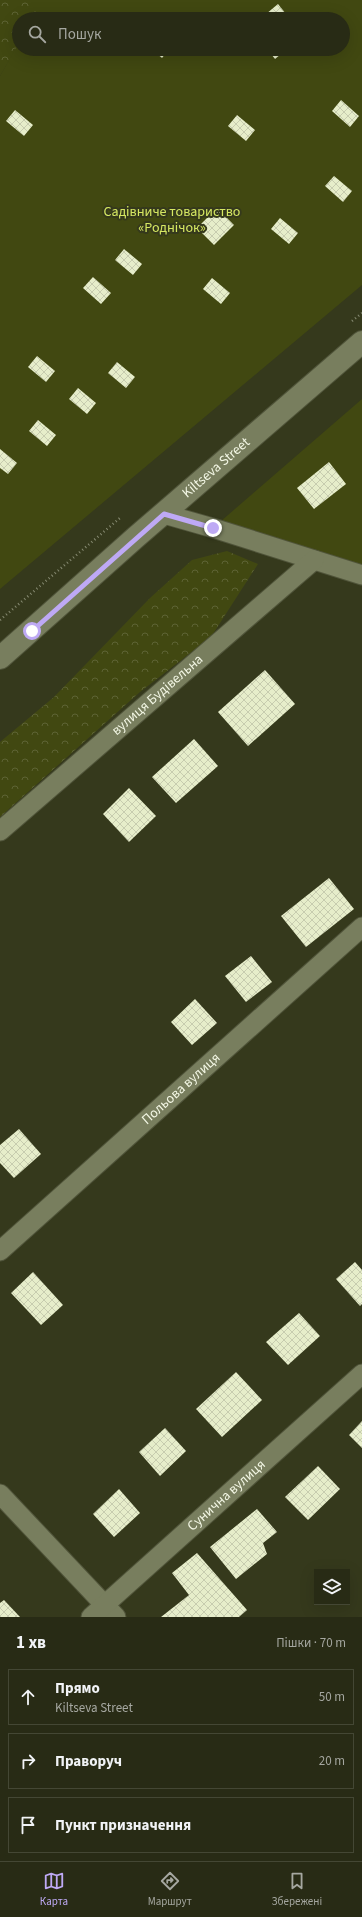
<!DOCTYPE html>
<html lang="uk">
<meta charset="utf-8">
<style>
:root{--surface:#282b15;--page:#343722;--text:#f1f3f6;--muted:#a5a7a0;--line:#444734;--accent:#bea9f5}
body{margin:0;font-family:"Source Sans 3",sans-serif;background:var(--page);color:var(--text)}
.controls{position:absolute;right:12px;bottom:12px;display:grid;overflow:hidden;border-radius:0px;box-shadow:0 4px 16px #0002}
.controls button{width:36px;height:36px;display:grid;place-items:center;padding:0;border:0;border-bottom:1px solid var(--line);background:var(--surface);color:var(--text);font:20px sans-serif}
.stop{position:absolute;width:12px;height:12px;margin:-9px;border:3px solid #bea9f5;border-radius:50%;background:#fff}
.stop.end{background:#bea9f5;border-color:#fff;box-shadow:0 1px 4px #0008}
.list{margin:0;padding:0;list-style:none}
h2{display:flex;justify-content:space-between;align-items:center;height:52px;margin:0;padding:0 16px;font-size:17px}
h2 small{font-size:13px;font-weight:400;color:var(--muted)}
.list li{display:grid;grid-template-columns:26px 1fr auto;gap:12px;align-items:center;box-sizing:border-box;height:56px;margin:0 8px 8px;padding:0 8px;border:1px solid var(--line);border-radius:0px}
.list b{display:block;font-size:15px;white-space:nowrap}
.list p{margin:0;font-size:13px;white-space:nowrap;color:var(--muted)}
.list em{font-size:13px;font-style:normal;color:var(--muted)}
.icon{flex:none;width:22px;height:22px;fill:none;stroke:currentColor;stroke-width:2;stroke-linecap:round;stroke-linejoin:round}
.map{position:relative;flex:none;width:362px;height:1617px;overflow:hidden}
.search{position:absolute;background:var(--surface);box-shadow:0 4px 16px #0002;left:12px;right:12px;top:12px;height:44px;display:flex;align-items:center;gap:10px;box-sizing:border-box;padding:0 14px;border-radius:22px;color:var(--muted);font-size:15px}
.sheet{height:244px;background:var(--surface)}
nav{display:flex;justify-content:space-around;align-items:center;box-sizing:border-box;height:56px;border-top:1px solid var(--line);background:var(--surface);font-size:11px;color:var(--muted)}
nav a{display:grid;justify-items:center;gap:2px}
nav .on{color:var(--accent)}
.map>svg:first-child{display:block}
</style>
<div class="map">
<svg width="362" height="1617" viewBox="0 0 362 1617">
<defs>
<pattern id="forest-crowns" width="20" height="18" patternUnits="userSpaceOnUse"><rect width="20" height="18" fill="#414811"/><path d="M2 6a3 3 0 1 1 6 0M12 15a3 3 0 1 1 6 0" fill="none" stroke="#5d6334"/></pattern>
<pattern id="building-cross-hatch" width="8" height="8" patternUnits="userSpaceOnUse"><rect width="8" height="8" fill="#e6edca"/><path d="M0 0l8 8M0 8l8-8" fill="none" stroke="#c7ccaf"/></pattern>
</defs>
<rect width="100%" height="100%" fill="#35391c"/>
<g fill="#414811">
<polygon points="42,0 362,0 362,285 0,589 0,76 19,42 19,49 343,49 343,19 32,19"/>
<polygon points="362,399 362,575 213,528"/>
</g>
<g fill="url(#forest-crowns)">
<polygon points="0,0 44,0 33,19 19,19 19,43 0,76"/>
<polygon points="227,551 258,564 211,637 140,692 0,817 0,742 54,697 150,598 192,560"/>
</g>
<g fill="url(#building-cross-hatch)">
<polygon points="278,4 290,19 260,19"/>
<polygon points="151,49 169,49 162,58"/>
<polygon points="267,49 287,49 275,59"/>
<polygon points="341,100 359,116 350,127 332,111"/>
<polygon points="15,110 33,125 24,136 6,121"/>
<polygon points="237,115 255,130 246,141 228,126"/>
<polygon points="334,176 352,191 343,202 325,186"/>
<polygon points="217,208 234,225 214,245 197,228"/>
<polygon points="280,218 298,233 289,244 271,229"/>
<polygon points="124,249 142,264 133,275 115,260"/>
<polygon points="93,277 111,293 101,304 83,288"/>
<polygon points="212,278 230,293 221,304 203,289"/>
<polygon points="37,356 55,371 46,382 28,367"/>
<polygon points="117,362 135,377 126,388 108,373"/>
<polygon points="78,388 96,403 87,414 69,399"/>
<polygon points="38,420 56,435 47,446 29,431"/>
<polygon points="0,449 17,463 8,474 0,468"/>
<polygon points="329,462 346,484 314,509 297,488"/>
<polygon points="265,670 295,704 248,746 218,712"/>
<polygon points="194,739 218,766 176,803 152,777"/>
<polygon points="129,788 156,816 129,842 103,814"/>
<polygon points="329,878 354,909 306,947 281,916"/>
<polygon points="251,956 272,982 246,1002 225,976"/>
<polygon points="195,999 217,1023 192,1045 171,1022"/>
<polygon points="19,1129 41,1154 14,1178 0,1163 0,1145"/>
<polygon points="355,1262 362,1270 362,1304 360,1306 336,1279"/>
<polygon points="33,1272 63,1305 41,1325 11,1293"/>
<polygon points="299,1313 320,1336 288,1365 266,1342"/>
<polygon points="236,1372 262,1400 222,1437 196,1409"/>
<polygon points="362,1421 362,1448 349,1435"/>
<polygon points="165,1428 186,1451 160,1476 139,1452"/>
<polygon points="318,1466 340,1489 308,1520 285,1497"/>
<polygon points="119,1489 140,1513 114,1537 93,1514"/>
<polygon points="257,1509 277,1532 263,1543 267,1554 236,1579 210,1547"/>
<polygon points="197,1553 247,1610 239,1617 161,1617 189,1595 172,1573"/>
<polygon points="4,1600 20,1617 0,1617 0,1603"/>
</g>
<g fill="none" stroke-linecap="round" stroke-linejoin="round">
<defs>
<g id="minor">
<polyline points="164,514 213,528 362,575"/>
<path id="s1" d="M0,831L314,560"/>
<path id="s2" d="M0,1251L362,927"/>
<polyline points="0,1494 116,1617"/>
<path id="s3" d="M91,1617L362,1374"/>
</g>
<g id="secondary">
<path id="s4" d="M0,658L136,537L362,342"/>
</g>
</defs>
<use href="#minor" stroke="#50543a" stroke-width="21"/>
<use href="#secondary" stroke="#50543a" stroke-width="24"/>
<g stroke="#878b72" stroke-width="2.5" stroke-dasharray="1 3" stroke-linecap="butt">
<polyline points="352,321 362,313"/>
<polyline points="0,620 120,518"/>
</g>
<use href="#minor" stroke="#787e5e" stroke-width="19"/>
<use href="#secondary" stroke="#787e5e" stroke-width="22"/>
</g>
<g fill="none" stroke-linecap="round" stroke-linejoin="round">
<polyline stroke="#bea9f5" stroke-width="5" points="32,631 164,514 213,528"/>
</g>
<g text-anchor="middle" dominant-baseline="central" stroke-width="4" stroke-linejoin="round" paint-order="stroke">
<g font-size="14" fill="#d6e862" stroke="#35391c">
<text x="172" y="212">Садівниче товариство<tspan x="172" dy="16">«Роднічок»</tspan></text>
</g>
<g font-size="14" fill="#f3f7e5" stroke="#35391c">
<text stroke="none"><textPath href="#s4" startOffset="288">Kiltseva Street</textPath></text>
<text stroke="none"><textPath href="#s1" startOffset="208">вулиця Будівельна</textPath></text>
<text stroke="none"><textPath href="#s2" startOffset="243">Польова вулиця</textPath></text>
<text stroke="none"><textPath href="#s3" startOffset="182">Сунична вулиця</textPath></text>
</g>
</g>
</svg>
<div class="controls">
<button><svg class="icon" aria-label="layers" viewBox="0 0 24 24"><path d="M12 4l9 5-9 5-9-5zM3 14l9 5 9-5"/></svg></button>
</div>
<div class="stop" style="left:32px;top:631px"></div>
<div class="stop end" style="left:213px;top:528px"></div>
<div class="search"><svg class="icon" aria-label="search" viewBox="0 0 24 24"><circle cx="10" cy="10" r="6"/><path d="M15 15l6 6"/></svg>Пошук</div>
</div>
<section class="sheet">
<h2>1 хв<small>Пішки · 70 m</small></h2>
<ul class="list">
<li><svg class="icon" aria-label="ahead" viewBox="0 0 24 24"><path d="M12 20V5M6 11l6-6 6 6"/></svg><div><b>Прямо</b><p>Kiltseva Street</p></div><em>50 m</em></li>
<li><svg class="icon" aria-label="right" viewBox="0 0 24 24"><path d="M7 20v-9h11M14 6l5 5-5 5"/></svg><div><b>Праворуч</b></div><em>20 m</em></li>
<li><svg class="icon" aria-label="arrive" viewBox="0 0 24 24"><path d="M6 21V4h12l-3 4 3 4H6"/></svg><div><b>Пункт призначення</b></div></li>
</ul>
</section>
<nav>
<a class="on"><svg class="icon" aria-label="map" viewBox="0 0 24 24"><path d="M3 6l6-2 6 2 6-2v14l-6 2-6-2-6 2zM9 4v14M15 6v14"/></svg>Карта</a>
<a><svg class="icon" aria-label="directions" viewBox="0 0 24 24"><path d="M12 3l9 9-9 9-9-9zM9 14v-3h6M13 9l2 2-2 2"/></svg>Маршрут</a>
<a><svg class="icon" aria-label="saved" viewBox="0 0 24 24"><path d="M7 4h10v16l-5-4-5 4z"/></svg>Збережені</a>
</nav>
